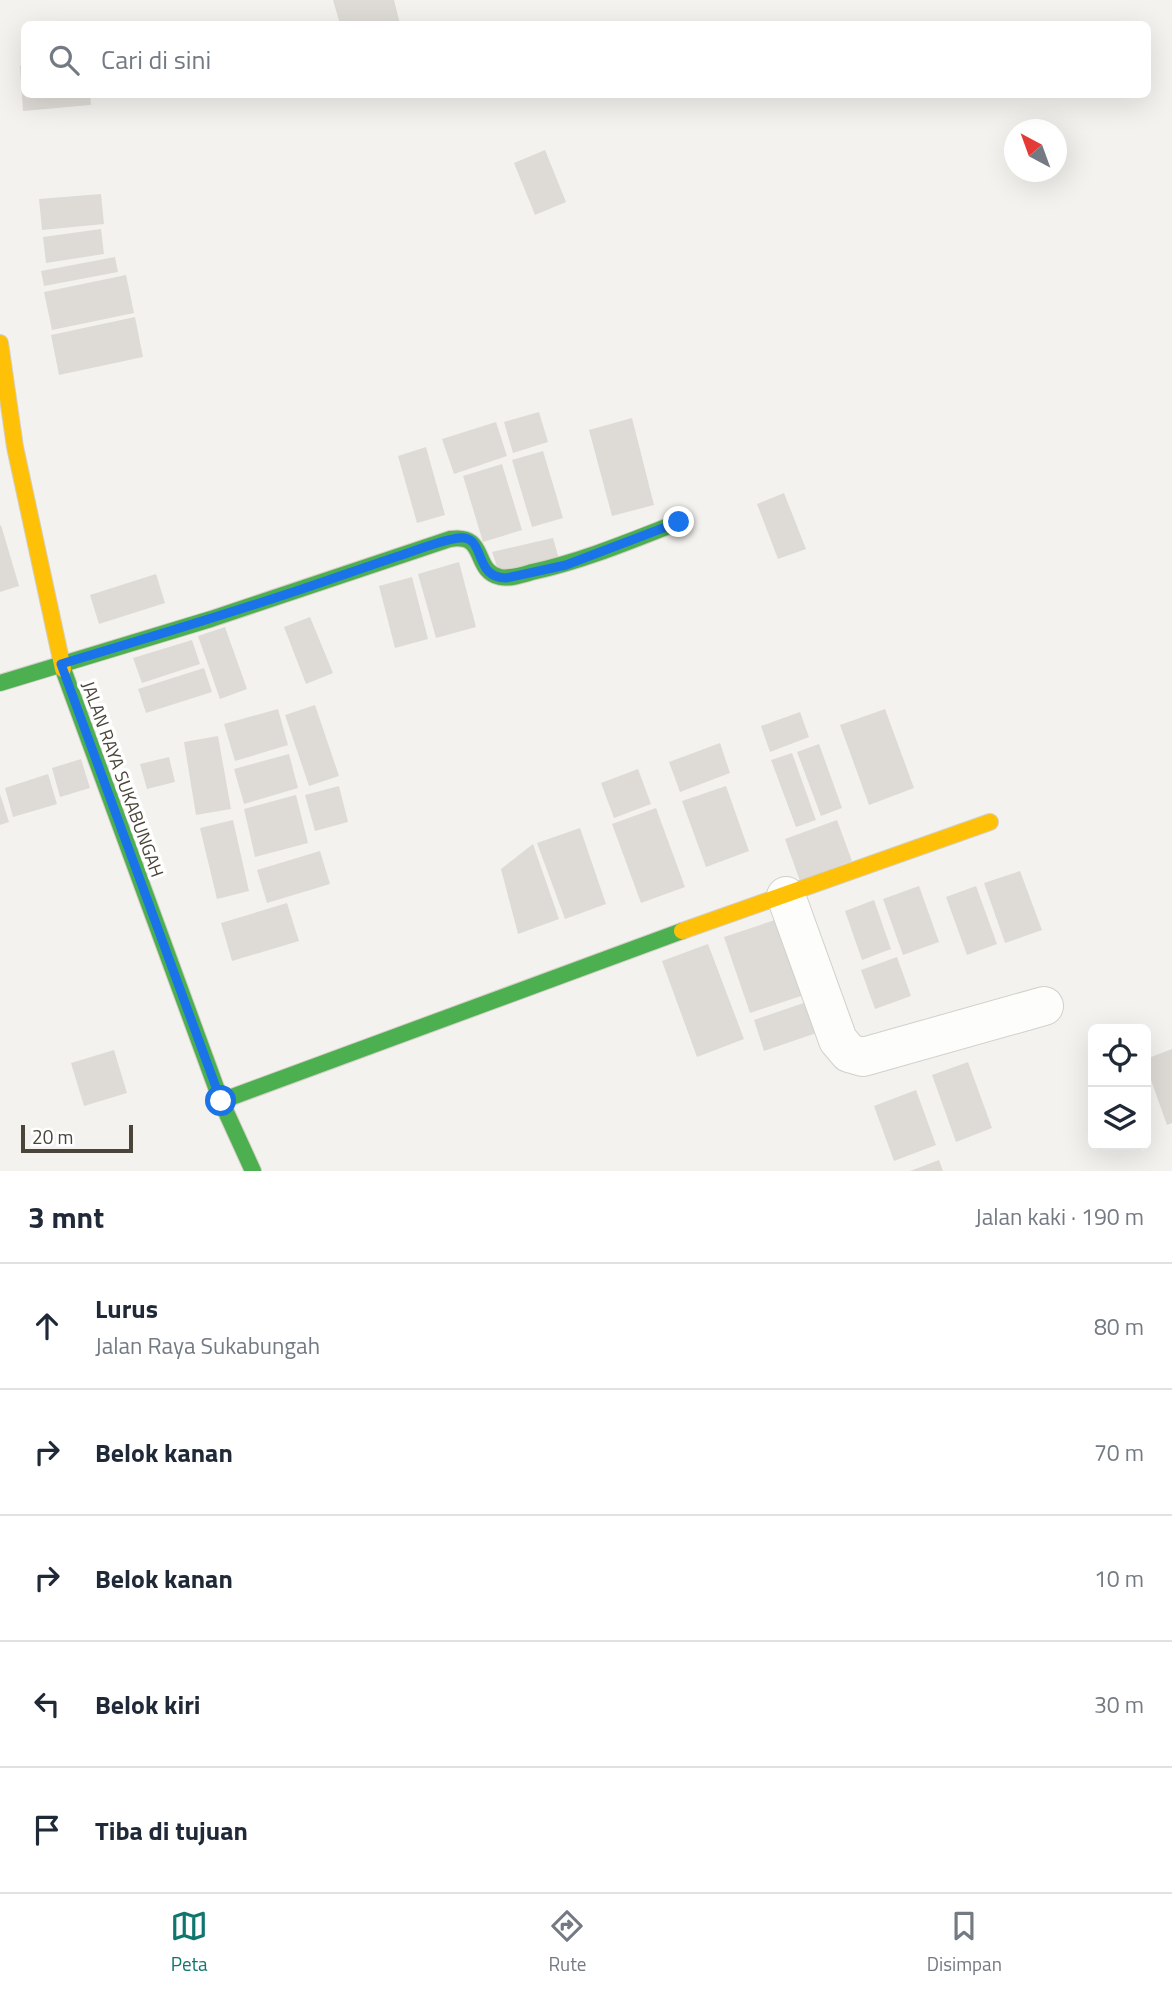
<!DOCTYPE html>
<html lang="id">
<meta charset="utf-8">
<style>
:root{--surface:#fff;--page:#f2f2f3;--text:#1f2937;--muted:#747a83;--line:#e0e1e3;--accent:#0f766e}
body{margin:0;font-family:"Titillium Web",sans-serif;background:var(--page);color:var(--text)}
.controls{position:absolute;right:21px;bottom:21px;display:grid;overflow:hidden;border-radius:10px;box-shadow:0 7px 28px #0002}
.controls button{width:63px;height:63px;display:grid;place-items:center;padding:0;border:0;border-bottom:2px solid var(--line);background:var(--surface);color:var(--text);font:35px sans-serif}
.compass{position:absolute;left:1004px;top:119px;width:63px;height:63px;border-radius:50%;background:var(--surface);box-shadow:0 7px 28px #0002;rotate:319deg}
.scale{position:absolute;left:21px;bottom:18px;width:112px;box-sizing:border-box;padding-left:7px;border:4px solid #4b4439;border-top:0;font-size:19px;line-height:24px;white-space:nowrap;color:#4b4439;-webkit-text-stroke:5px #fff;paint-order:stroke}
.stop{position:absolute;width:21px;height:21px;margin:-16px;border:5px solid #1a73e8;border-radius:50%;background:#fff}
.stop.end{background:#1a73e8;border-color:#fff;box-shadow:0 2px 7px #0008}
.list{margin:0;padding:0;list-style:none}
h2{display:flex;justify-content:space-between;align-items:center;height:91px;margin:0;padding:0 28px;font-size:30px}
h2 small{font-size:23px;font-weight:400;color:var(--muted)}
.list li{display:grid;grid-template-columns:46px 1fr auto;gap:21px;align-items:center;box-sizing:border-box;height:126px;padding:0 28px;border-top:2px solid var(--line)}
.list b{display:block;font-size:26px;white-space:nowrap}
.list p{margin:0;font-size:23px;white-space:nowrap;color:var(--muted)}
.list em{font-size:23px;font-style:normal;color:var(--muted)}
.icon{flex:none;width:38px;height:38px;fill:none;stroke:currentColor;stroke-width:2;stroke-linecap:round;stroke-linejoin:round}
.map{position:relative;flex:none;width:1172px;height:1171px;overflow:hidden}
.search{position:absolute;background:var(--surface);box-shadow:0 7px 28px #0002;left:21px;right:21px;top:21px;height:77px;display:flex;align-items:center;gap:18px;box-sizing:border-box;padding:0 24px;border-radius:10px;color:var(--muted);font-size:26px}
.sheet{height:721px;background:var(--surface)}
nav{display:flex;justify-content:space-around;align-items:center;box-sizing:border-box;height:98px;border-top:2px solid var(--line);background:var(--surface);font-size:19px;color:var(--muted)}
nav a{display:grid;justify-items:center;gap:4px}
nav .on{color:var(--accent)}
.map>svg:first-child{display:block}
</style>
<div class="map">
<svg width="1172" height="1171" viewBox="0 0 1172 1171">
<rect width="100%" height="100%" fill="#f4f2ee"/>
<g fill="#dedbd6">
<polygon points="333,0 394,0 400,24 340,24"/>
<polygon points="20,66 24,66 24,94 90,94 91,105 23,111"/>
<polygon points="545,150 566,202 535,215 514,163"/>
<polygon points="101,194 104,224 42,230 39,199"/>
<polygon points="101,229 104,254 46,263 43,237"/>
<polygon points="115,257 118,272 44,286 41,271"/>
<polygon points="126,275 134,313 52,330 44,292"/>
<polygon points="135,317 143,357 59,375 51,335"/>
<polygon points="539,412 548,442 513,453 504,422"/>
<polygon points="632,418 654,505 612,516 589,430"/>
<polygon points="496,422 507,456 454,474 442,439"/>
<polygon points="426,447 445,515 417,523 398,456"/>
<polygon points="543,451 563,518 532,527 512,460"/>
<polygon points="502,464 522,530 483,542 463,476"/>
<polygon points="784,493 806,549 778,559 757,504"/>
<polygon points="1,525 19,586 0,592 0,526"/>
<polygon points="553,538 559,559 499,573 492,552"/>
<polygon points="459,562 476,627 436,638 418,574"/>
<polygon points="156,574 165,603 99,624 90,595"/>
<polygon points="412,577 428,639 395,648 379,586"/>
<polygon points="310,617 333,673 306,684 284,627"/>
<polygon points="225,627 247,689 220,699 198,636"/>
<polygon points="192,640 200,664 142,683 133,658"/>
<polygon points="204,668 212,692 146,713 138,689"/>
<polygon points="315,705 339,776 309,786 285,715"/>
<polygon points="278,709 288,745 235,761 224,724"/>
<polygon points="885,709 914,788 869,805 840,725"/>
<polygon points="800,712 809,737 770,752 761,726"/>
<polygon points="218,736 231,809 196,815 184,742"/>
<polygon points="720,743 730,773 680,792 669,762"/>
<polygon points="819,744 842,808 821,816 797,752"/>
<polygon points="792,753 816,820 796,827 771,760"/>
<polygon points="289,754 298,788 244,804 234,769"/>
<polygon points="169,757 175,782 147,789 140,764"/>
<polygon points="81,759 90,788 60,797 52,768"/>
<polygon points="638,769 651,804 614,818 601,783"/>
<polygon points="48,774 57,804 13,817 5,788"/>
<polygon points="339,786 348,822 315,831 305,795"/>
<polygon points="726,786 749,851 706,867 682,801"/>
<polygon points="0,794 9,822 0,825"/>
<polygon points="296,795 308,843 255,857 244,809"/>
<polygon points="656,808 685,887 641,903 612,824"/>
<polygon points="233,820 249,891 217,899 200,828"/>
<polygon points="837,820 852,861 800,881 785,839"/>
<polygon points="580,828 606,904 565,919 537,843"/>
<polygon points="533,844 559,919 518,934 501,869"/>
<polygon points="320,851 330,884 267,903 257,870"/>
<polygon points="1020,871 1042,930 1005,943 984,883"/>
<polygon points="919,886 939,942 903,955 883,899"/>
<polygon points="976,886 997,944 967,955 946,897"/>
<polygon points="874,900 891,949 862,960 845,911"/>
<polygon points="287,903 299,941 232,961 221,923"/>
<polygon points="781,918 807,994 750,1013 724,937"/>
<polygon points="708,944 744,1039 697,1057 662,961"/>
<polygon points="897,957 911,996 875,1009 861,970"/>
<polygon points="818,998 828,1029 764,1051 754,1020"/>
<polygon points="1172,1049 1172,1123 1167,1125 1146,1066 1146,1059"/>
<polygon points="114,1050 127,1093 84,1106 71,1063"/>
<polygon points="968,1062 992,1128 956,1142 932,1075"/>
<polygon points="916,1090 936,1145 894,1161 874,1106"/>
<polygon points="939,1160 943,1171 910,1171"/>
</g>
<g fill="none" stroke-linecap="round" stroke-linejoin="round">
<defs>
<polyline id="street" points="786,896 838,1040 849,1053 863,1057 1044,1006"/>
<g id="fast">
<polyline points="63,669 221,1101 253,1171"/>
<path d="M0,683L211,619L450,539C488,533 472,571 500,577C510,579 522,575 532,572C583,561 630,541 679,522"/>
<polyline points="221,1101 682,931"/>
</g>
<g id="slow">
<polyline points="0,343 15,447 63,669"/>
<polyline points="682,931 990,822"/>
</g>
</defs>
<use href="#street" stroke="#d2d0cb" stroke-width="40"/>
<use href="#fast" stroke="#d3cfc5" stroke-width="18"/>
<use href="#slow" stroke="#d3cfc5" stroke-width="18"/>
<use href="#street" stroke="#fdfdfc" stroke-width="38"/>
<use href="#fast" stroke="#4caf50" stroke-width="16"/>
<use href="#slow" stroke="#ffc107" stroke-width="16"/>
</g>
<g fill="none" stroke-linecap="round" stroke-linejoin="round">
<path stroke="#1a73e8" stroke-width="9" d="M221,1101L61,664C145,639 228,614 311,586C341,576 371,565 402,555C420,549 439,541 458,538C487,534 472,578 506,578L566,565L679,522"/>
</g>
<g text-anchor="middle" dominant-baseline="central" stroke-width="7" stroke-linejoin="round" paint-order="stroke">
<g font-size="18" fill="#4b4439" stroke="#fff">
<text transform="translate(123 779) rotate(70)">JALAN RAYA SUKABUNGAH</text>
</g>
</g>
</svg>
<div class="controls">
<button><svg class="icon" aria-label="locate" viewBox="0 0 24 24"><circle cx="12" cy="12" r="6"/><path d="M12 2v4M12 18v4M2 12h4M18 12h4"/></svg></button>
<button><svg class="icon" aria-label="layers" viewBox="0 0 24 24"><path d="M12 4l9 5-9 5-9-5zM3 14l9 5 9-5"/></svg></button>
</div>
<svg class="compass" viewBox="-18 -18 36 36"><path d="M0-13l5 13h-10z" fill="#e53935"/><path d="M0 13l5-13h-10z" fill="#747a83"/></svg>
<div class="scale">20 m</div>
<div class="stop" style="left:221px;top:1101px"></div>
<div class="stop end" style="left:679px;top:522px"></div>
<div class="search"><svg class="icon" aria-label="search" viewBox="0 0 24 24"><circle cx="10" cy="10" r="6"/><path d="M15 15l6 6"/></svg>Cari di sini</div>
</div>
<section class="sheet">
<h2>3 mnt<small>Jalan kaki · 190 m</small></h2>
<ul class="list">
<li><svg class="icon" aria-label="ahead" viewBox="0 0 24 24"><path d="M12 20V5M6 11l6-6 6 6"/></svg><div><b>Lurus</b><p>Jalan Raya Sukabungah</p></div><em>80 m</em></li>
<li><svg class="icon" aria-label="right" viewBox="0 0 24 24"><path d="M7 20v-9h11M14 6l5 5-5 5"/></svg><div><b>Belok kanan</b></div><em>70 m</em></li>
<li><svg class="icon" aria-label="right" viewBox="0 0 24 24"><path d="M7 20v-9h11M14 6l5 5-5 5"/></svg><div><b>Belok kanan</b></div><em>10 m</em></li>
<li><svg class="icon" aria-label="left" viewBox="0 0 24 24"><path d="M17 20v-9H6M10 6l-5 5 5 5"/></svg><div><b>Belok kiri</b></div><em>30 m</em></li>
<li><svg class="icon" aria-label="arrive" viewBox="0 0 24 24"><path d="M6 21V4h12l-3 4 3 4H6"/></svg><div><b>Tiba di tujuan</b></div></li>
</ul>
</section>
<nav>
<a class="on"><svg class="icon" aria-label="map" viewBox="0 0 24 24"><path d="M3 6l6-2 6 2 6-2v14l-6 2-6-2-6 2zM9 4v14M15 6v14"/></svg>Peta</a>
<a><svg class="icon" aria-label="directions" viewBox="0 0 24 24"><path d="M12 3l9 9-9 9-9-9zM9 14v-3h6M13 9l2 2-2 2"/></svg>Rute</a>
<a><svg class="icon" aria-label="saved" viewBox="0 0 24 24"><path d="M7 4h10v16l-5-4-5 4z"/></svg>Disimpan</a>
</nav>
